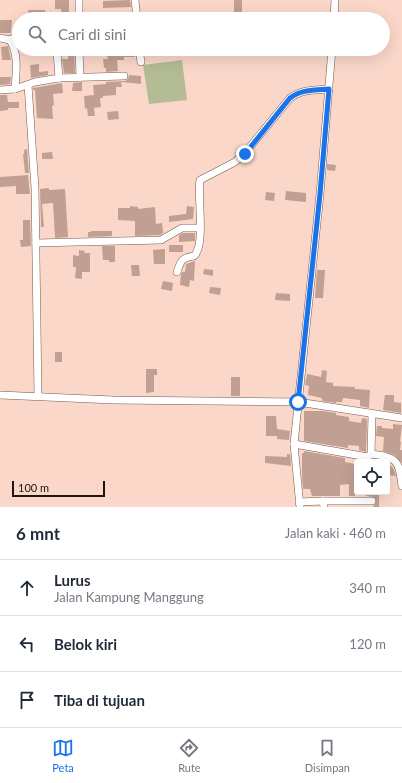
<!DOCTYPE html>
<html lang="id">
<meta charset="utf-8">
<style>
:root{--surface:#fff;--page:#f2f2f3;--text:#1f2937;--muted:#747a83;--line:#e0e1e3;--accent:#1a73e8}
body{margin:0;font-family:Lato,sans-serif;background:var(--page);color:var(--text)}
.controls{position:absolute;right:12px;bottom:12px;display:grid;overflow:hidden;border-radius:4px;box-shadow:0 4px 16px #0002}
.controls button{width:36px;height:36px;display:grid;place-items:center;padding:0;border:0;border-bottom:1px solid var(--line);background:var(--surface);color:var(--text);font:20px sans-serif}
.scale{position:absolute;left:12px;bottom:10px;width:93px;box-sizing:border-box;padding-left:4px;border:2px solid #201410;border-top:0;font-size:11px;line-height:14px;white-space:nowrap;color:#201410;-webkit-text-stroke:3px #fad7c9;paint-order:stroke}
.stop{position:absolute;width:12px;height:12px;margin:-9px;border:3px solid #1a73e8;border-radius:50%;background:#fff}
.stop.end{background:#1a73e8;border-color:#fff;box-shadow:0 1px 4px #0008}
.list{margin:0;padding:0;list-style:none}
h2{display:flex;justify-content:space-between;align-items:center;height:52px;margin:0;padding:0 16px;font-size:17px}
h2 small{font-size:13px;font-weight:400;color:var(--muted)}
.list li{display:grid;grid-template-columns:26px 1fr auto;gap:12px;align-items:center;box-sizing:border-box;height:56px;padding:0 16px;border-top:1px solid var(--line)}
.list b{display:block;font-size:15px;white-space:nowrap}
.list p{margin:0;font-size:13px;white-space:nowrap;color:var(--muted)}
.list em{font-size:13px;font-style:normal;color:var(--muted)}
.icon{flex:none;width:22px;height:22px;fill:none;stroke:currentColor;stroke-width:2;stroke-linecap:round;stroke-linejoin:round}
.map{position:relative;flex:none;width:402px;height:507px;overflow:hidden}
.search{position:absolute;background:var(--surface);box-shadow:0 4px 16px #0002;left:12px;right:12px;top:12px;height:44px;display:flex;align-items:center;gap:10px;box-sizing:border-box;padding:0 14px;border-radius:22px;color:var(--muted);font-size:15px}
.sheet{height:220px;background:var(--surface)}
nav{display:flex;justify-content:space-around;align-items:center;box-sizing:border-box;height:56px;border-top:1px solid var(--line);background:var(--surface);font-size:11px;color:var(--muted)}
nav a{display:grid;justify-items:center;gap:2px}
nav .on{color:var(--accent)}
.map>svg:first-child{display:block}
</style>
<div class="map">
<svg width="402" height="507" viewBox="0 0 402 507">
<rect width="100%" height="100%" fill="#fad7c9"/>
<polygon fill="#b3bc95" points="182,60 187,100 149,104 143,65"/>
<g fill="#c1a093">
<polygon points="55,0 69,0 69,18 62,18 61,9 55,9"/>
<polygon points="130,0 131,7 103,8 103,1"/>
<rect x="234" y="0" width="8" height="16"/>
<polygon points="28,10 45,10 45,15 35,16 35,19 29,19"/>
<polygon points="0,20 12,20 11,33 0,33"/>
<polygon points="8,46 11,60 2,60 1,47"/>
<polygon points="68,49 74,49 75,73 64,73 62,59 68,59"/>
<polygon points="134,49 135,57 124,57 124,60 117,60 118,71 106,72 106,68 104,68 103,59 108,59 107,55 111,53 112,50"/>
<polygon points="39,64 39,72 48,71 48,75 31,78 30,65"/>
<polygon points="129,75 141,76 141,84 121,82 122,87 116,87 116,95 103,96 103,98 100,98 101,107 94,108 95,116 88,116 87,108 85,109 84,96 94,95 93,85 106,84 106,82 125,81 128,79"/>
<polygon points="0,77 11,77 10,84 0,85"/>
<polygon points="82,82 82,91 72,91 73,83"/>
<polygon points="62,83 63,93 53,94 54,105 52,106 53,119 37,118 35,90 33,90 33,88"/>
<polygon points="0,95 7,95 8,102 19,102 19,108 8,108 8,110 0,111"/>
<polygon points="118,111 119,119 108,120 107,112"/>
<polygon points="27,149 29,173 25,173 23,154 24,154 24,150"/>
<polygon points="52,152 53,159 42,159 42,153"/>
<polygon points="327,164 336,165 335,171 327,170"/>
<polygon points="28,175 30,194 16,194 16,186 0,187 0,177"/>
<polygon points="49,188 49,190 65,189 68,237 55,238 53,203 42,204 44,227 41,227 40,189"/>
<polygon points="286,191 306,193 306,202 285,200"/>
<polygon points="266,192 275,193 274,201 265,200"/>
<polygon points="130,206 138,207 138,209 155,207 156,224 162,223 163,232 164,232 160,235 135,236 135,221 118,220 118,208 130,208"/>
<polygon points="187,206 194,207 193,219 169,222 169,216 186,214"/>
<polygon points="23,220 30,220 31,246 21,247 20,240 23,240"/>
<polygon points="91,231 112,231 112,236 88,237 88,232 91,232"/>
<polygon points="183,233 195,233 195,241 179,242 179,235"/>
<rect x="169" y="245" width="14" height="7"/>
<polygon points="102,246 115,246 115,262 109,262 109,260 103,260"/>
<polygon points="165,249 165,264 154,264 153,250"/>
<polygon points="79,250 85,251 84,253 90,253 90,272 82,272 82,279 75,278 76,267 73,267 73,255 79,256"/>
<polygon points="195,261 194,281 190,280 189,287 180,285 181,274 182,272 185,272 186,264"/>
<polygon points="131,265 139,265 140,276 132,276"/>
<polygon points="204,269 213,270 213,276 203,274"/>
<polygon points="317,270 325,270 323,298 315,298"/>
<polygon points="163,281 173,283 172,291 161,289"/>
<polygon points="210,287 221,288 220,295 209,293"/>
<polygon points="276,293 290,294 290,301 275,300"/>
<rect x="55" y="352" width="7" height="10"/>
<polygon points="146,369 157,369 157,375 154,375 154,392 146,393"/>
<polygon points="322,370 327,371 326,382 333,383 333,386 355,387 355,389 370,390 369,408 360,406 360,400 343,398 342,402 336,402 336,403 322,401 322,398 308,395 309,386 305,385 307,374 321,377"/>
<rect x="231" y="377" width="9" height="19"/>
<polygon points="385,395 394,395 394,402 401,403 401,413 383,410"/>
<polygon points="304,411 323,411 336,413 336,415 349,417 349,421 361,423 362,418 367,419 366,452 359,450 359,446 348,445 348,448 304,441"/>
<polygon points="266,416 276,416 277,429 290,431 289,440 277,439 277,436 266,436"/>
<polygon points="393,424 402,425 400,441 401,442 400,450 402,450 402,463 395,455 383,451 384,437 376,436 377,426 382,426 382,428 393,429"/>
<polygon points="304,451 345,458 345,462 355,464 354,466 357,466 357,492 355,492 355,496 349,496 349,484 340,485 340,496 312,496 310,489 303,489 302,475 302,453 304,453"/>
<polygon points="287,454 290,454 291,466 265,463 265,456 287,457"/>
<polygon points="388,463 393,468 396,476 387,475"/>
<polygon points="367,492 379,492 379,507 373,507 376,503 376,499 374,497 366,496"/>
</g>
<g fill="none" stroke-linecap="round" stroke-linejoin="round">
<defs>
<g id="minor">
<polyline points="135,0 137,19"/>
<polyline points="79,19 79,0"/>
<polyline points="334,19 335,0"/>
<path d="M0,38L10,40C19,54 16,73 15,89"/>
<polyline points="10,40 19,35"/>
<polyline points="79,49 80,77"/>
<polyline points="139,49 141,62"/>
<polyline points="79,52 107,50"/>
<polyline points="59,78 124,76"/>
<polyline points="28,85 35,188 38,396"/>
<polyline points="0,90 15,89 35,82 59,78 57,53"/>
<polyline points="36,243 161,240 182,228 200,228"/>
<path d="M177,272C181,261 181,258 194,256C206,245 197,197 200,180L235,162L245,153L290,98C302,89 315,90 329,89"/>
<polyline points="0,395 113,400 298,402 402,418"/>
<polyline points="294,444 368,457 371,454 372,414"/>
<path d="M371,454C398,457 399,461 402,486"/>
<polyline points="323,501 372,501"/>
<polyline points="299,502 323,501 324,507"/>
<polyline points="300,507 294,444 320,194 332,49"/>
</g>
</defs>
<use href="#minor" stroke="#77594e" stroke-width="8"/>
<use href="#minor" stroke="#fff" stroke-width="7"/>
</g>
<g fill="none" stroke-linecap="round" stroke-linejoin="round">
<path stroke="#1a73e8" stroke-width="5" d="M245,154L290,98C302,89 315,90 329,89L320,194L298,402"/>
</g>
</svg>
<div class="controls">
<button><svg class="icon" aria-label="locate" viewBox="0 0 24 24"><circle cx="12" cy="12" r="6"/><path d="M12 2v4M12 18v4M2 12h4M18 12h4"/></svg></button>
</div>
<div class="scale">100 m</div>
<div class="stop" style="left:298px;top:402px"></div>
<div class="stop end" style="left:245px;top:154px"></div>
<div class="search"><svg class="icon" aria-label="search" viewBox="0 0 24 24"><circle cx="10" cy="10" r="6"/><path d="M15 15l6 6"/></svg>Cari di sini</div>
</div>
<section class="sheet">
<h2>6 mnt<small>Jalan kaki · 460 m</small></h2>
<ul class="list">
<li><svg class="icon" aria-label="ahead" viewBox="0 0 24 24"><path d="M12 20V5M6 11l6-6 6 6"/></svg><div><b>Lurus</b><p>Jalan Kampung Manggung</p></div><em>340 m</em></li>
<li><svg class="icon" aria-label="left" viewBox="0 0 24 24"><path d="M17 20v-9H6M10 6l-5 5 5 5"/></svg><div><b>Belok kiri</b></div><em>120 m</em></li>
<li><svg class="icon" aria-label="arrive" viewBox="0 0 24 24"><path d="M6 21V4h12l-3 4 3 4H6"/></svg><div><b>Tiba di tujuan</b></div></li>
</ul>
</section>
<nav>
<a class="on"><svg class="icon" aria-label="map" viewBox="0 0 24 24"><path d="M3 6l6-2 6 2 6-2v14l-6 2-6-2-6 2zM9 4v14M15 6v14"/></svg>Peta</a>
<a><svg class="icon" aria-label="directions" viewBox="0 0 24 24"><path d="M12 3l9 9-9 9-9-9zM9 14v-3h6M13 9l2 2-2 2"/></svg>Rute</a>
<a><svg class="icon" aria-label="saved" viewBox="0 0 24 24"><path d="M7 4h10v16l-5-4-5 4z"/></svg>Disimpan</a>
</nav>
